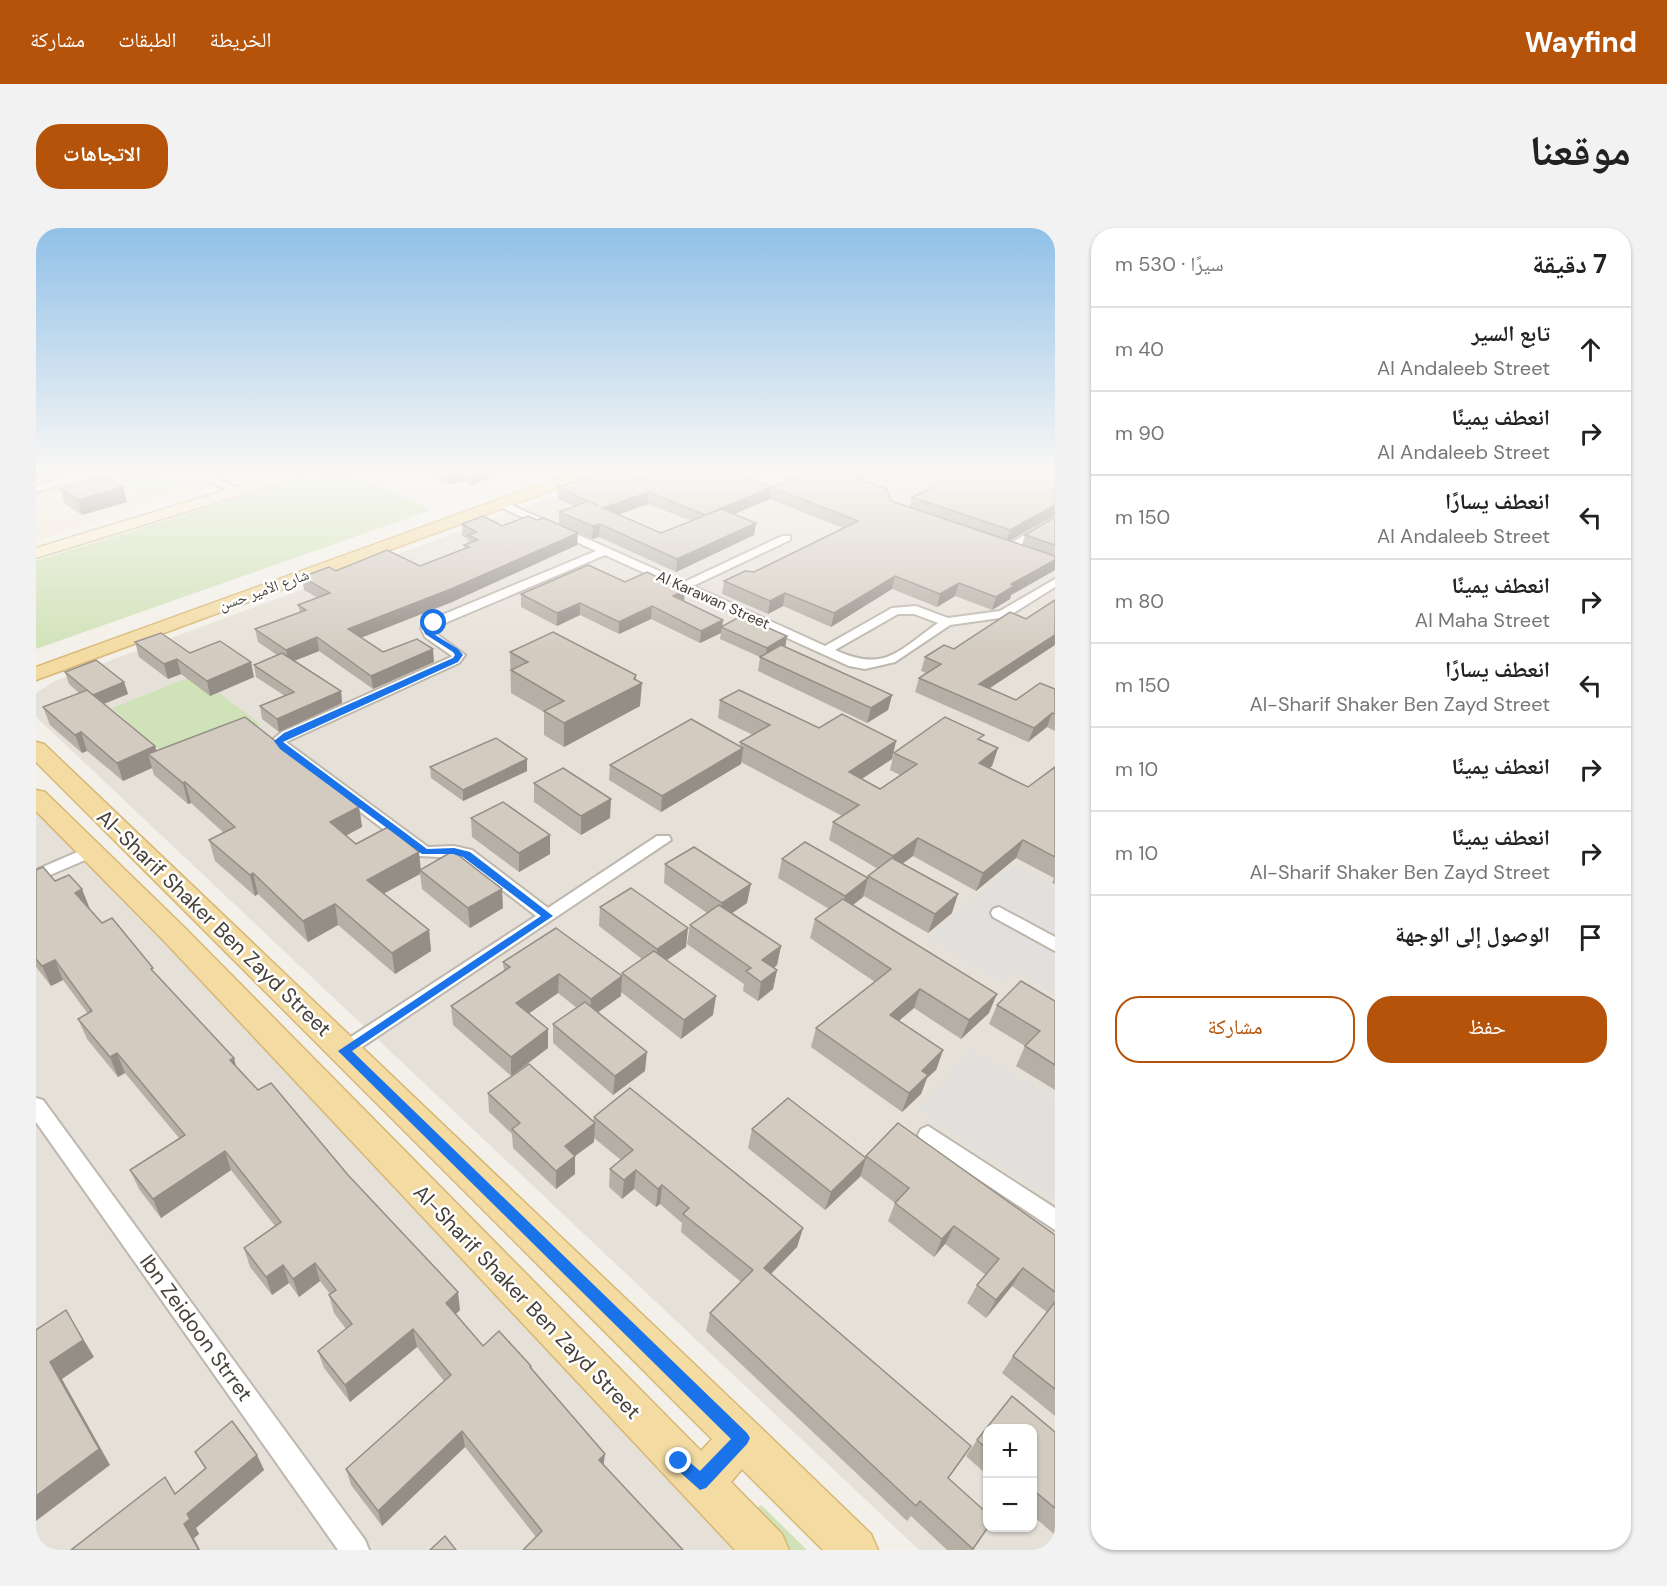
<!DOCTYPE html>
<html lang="ar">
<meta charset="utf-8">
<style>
:root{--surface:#fff;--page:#f2f2f2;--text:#222;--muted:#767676;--line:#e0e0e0;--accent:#b45309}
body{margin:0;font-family:"DM Sans","Noto Naskh Arabic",sans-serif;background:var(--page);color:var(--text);direction:rtl}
.controls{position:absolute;right:18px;bottom:18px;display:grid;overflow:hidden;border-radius:12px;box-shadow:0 2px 4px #0004}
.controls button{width:54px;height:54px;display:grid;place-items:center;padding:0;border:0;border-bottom:2px solid var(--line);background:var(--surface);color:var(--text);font:30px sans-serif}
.stop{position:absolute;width:18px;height:18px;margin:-14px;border:4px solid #1a73e8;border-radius:50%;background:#fff}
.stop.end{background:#1a73e8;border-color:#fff;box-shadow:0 2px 6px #0008}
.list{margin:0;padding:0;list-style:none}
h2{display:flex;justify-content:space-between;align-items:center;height:78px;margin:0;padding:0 24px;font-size:26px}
h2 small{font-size:20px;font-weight:400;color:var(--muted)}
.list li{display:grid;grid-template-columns:39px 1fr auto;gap:18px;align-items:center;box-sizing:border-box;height:84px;padding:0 24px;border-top:2px solid var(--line)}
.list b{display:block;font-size:22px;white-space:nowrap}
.list p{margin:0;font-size:20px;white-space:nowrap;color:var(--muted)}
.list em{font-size:20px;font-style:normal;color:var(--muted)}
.actions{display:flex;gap:12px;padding:18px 24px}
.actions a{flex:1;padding:14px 0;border:2px solid var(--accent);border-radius:24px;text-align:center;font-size:21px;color:var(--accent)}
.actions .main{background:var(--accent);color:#fff}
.icon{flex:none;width:33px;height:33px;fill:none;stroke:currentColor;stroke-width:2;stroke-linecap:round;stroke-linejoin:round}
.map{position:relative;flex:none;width:1019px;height:1322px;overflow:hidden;direction:ltr;border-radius:24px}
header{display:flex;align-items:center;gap:36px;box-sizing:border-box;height:84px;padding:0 30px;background:var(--accent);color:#fff}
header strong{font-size:28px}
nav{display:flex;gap:33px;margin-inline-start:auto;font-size:21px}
.intro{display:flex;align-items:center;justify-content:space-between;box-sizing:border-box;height:144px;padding:0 36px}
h1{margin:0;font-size:42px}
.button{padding:15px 27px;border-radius:24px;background:var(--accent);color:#fff;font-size:21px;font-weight:700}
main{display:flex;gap:36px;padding:0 36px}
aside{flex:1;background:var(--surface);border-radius:24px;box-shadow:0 2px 4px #0004}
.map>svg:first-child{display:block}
</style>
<header>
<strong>Wayfind</strong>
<nav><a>الخريطة</a><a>الطبقات</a><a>مشاركة</a></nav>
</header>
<div class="intro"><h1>موقعنا</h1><a class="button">الاتجاهات</a></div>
<main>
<aside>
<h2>7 دقيقة<small>سيرًا · 530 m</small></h2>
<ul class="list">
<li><svg class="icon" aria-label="ahead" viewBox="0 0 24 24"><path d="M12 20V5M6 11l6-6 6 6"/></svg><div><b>تابع السير</b><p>Al Andaleeb Street</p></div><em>40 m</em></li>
<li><svg class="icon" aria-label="right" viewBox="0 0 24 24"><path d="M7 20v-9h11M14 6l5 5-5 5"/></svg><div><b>انعطف يمينًا</b><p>Al Andaleeb Street</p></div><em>90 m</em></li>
<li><svg class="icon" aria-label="left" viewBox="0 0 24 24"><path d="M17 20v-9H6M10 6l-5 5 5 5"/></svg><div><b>انعطف يسارًا</b><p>Al Andaleeb Street</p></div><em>150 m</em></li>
<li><svg class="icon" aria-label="right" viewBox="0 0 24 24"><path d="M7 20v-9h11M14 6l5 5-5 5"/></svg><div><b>انعطف يمينًا</b><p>Al Maha Street</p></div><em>80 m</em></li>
<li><svg class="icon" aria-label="left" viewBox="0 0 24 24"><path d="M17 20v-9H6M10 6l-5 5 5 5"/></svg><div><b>انعطف يسارًا</b><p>Al-Sharif Shaker Ben Zayd Street</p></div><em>150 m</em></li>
<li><svg class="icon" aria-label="right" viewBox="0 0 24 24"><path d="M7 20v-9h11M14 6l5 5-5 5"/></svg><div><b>انعطف يمينًا</b></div><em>10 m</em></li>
<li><svg class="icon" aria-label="right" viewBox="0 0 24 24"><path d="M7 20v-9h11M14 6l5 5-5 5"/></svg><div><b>انعطف يمينًا</b><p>Al-Sharif Shaker Ben Zayd Street</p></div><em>10 m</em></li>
<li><svg class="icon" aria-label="arrive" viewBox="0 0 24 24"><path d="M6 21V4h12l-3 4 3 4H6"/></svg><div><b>الوصول إلى الوجهة</b></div></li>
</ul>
<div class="actions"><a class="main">حفظ</a><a>مشاركة</a></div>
</aside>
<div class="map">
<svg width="1019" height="1322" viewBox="0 0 1019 1322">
<rect width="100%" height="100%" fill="#f3f0e9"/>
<g fill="#e6e1d8" fill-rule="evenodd">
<path d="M589,242H1019V1322H883L0,489V465L19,453ZM951,1200H996V1300H951Z"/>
<polygon points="0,580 43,621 709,1322 0,1322"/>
</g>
<polygon fill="#f2e6d7" points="0,242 142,242 173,259 0,312"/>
<g fill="#d0e2b7">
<polygon points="95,242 118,242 145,258 111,268 77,247"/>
<polygon points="291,242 310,242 395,282 0,421 0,333"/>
<polygon points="160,447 225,497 138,535 76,480"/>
<polygon points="725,1277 771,1322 754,1322 719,1287 719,1282"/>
</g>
<g fill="#e2e0dd">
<polygon points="863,242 877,242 915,254 870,277 822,261"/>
<polygon points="977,636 1019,657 1019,766 978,743 966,754 892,711"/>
<polygon points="937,821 1019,871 1019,973 881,881"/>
</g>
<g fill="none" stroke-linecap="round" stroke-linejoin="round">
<defs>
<g id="street">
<polygon points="58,242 73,242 0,264 0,258"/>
<polygon points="152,242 164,242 206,263 198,265"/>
<path d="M466,273L648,354L746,308H754V312L657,358L789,418L856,380L880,378L912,390L964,383L1019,351V359L971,389L914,397L859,434L829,441L813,438L569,327L402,398L397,401L398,404L429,427L423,435L250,514L392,619L418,618L436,622L512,680L621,608H633L635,612L308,831L301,828L298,823L301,818L500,688L425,630L383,628L242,522L235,513L246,504L415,429L416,428L389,409L385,400L394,392L560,323L462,278V274ZM862,386H878L902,395C862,423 849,445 799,422Z"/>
<polygon points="1019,289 1019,296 976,322 967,320"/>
<polygon points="55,618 63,623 61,627 0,653 0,642"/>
<polygon points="963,679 1019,709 1019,723 957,689 955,685 957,681"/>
<polygon points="0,870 7,872 329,1312 333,1322 302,1322 0,894"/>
<polygon points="892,898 1019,980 1019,1002 885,913 882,907 885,901"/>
</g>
<polygon id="secondary" points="256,242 277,242 275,245 0,330 0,320"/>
<g id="primary">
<polygon points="544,242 566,242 563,245 0,452 0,439"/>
<polygon points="0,514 8,516 721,1196 835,1306 842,1322 787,1322 706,1241 695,1254 746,1306 753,1322 699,1322 129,714 0,583 0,562 9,564 149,700 665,1223 676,1211 0,534"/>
</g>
</defs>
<use href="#street" stroke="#bdb7ad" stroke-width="4"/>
<use href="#secondary" stroke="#cdc09e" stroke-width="3"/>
<use href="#primary" stroke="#d7b774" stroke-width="3"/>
<use href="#street" fill="#fff" fill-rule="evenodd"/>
<use href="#secondary" fill="#f9edce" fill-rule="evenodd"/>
<use href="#primary" fill="#f3dba2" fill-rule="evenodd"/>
</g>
<g fill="#b5afa5" fill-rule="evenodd">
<polygon points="380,242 462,242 462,245 458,246 458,249 435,257 426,252 415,257"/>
<path d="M703,242L696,245L735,259L853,242L826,253L855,273L874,279L876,269L915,250L892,242H1019V287L973,313L986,317L989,307L1019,289V342L975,367L974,371L956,382L919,368L901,379L856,361L795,399L747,378L732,386L686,366L688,353L718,344L807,300L734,271L698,286L718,307L640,344L563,309L556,311L523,296V284L538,278L522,271V259ZM612,276L655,293L625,305L582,287Z"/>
<polygon points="24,261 91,274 46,287 29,276"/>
<polygon points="426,296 466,298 541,317 416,374 325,410 347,424 398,434 337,461 283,423 258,433 305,463 306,475 243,504 226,491 224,478 249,468 220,449 218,437 241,427 222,414 219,401 264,384 262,377 282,370 268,362 266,349 300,343 384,338 429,321 428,317 433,315 432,311 426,308"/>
<polygon points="589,354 648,373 687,392 686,399 751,408 749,419 856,467 852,482 831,495 722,443 724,429 684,411 685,405 664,415 615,391 583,406 544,387 521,398 485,379 485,366"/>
<polygon points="990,391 953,461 980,472 1019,461 1019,503 1011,499 992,514 879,464 883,450 890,445 885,443 889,429 918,421"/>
<polygon points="99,414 154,425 218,449 174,468 145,446 132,451 103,429"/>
<polygon points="474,424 600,452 604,478 528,519 508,507 508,484 475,465"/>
<polygon points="29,444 88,454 92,466 68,476 119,518 120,523 323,579 326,599 310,608 320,616 385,641 467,680 434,700 386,661 384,646 347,666 393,702 395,723 359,746 302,697 272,714 222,666 219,668 179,633 173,612 188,605 155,575 152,576 118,547 116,540 87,553 51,523 46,525 14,497 7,479 43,465 33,456"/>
<polygon points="684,472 783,500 860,513 856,531 825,551 844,561 864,547 854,542 858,525 946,513 962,520 956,538 953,540 992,559 1019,539 1019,656 1016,655 1018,650 980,630 940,663 877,628 867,635 916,685 892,705 828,668 827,669 817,677 953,785 925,811 878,780 863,793 907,822 900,842 891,850 885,866 866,884 775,819 780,800 839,754 774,710 779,691 793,681 742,650 746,631 832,650 832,648 842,641 793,612 797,594 806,588 705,534 705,536 625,584 573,552 574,537 704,518 704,514 717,507 682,490"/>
<polygon points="491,531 491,543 427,573 395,550 394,539"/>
<polygon points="498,555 574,590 545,607 498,574"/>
<polygon points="435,590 514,607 514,626 483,644 436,609"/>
<polygon points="629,636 711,675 696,685 745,718 741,737 738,740 741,742 737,761 722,773 707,763 708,756 651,716 654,697 671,685 628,655"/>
<polygon points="0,642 19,653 54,681 66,695 120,746 200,838 424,1082 420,1086 447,1118 495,1138 496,1142 568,1237 500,1309 429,1219 346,1298 315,1257 310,1241 408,1153 381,1119 314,1174 288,1140 282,1123 310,1101 298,1085 293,1067 294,1066 284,1053 263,1069 253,1055 236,1067 214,1039 208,1020 239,998 195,942 125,990 103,961 94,942 143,910 89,845 82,849 51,811 42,791 52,786 27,752 15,758 0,739"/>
<polygon points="564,679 650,719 631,732 677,787 645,811 585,764 585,768 562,784 609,843 577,867 517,815 517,796 541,780 522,765 493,785 512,801 512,820 475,848 417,797 415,778 468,743 467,734 585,748 586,745 606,731 563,698"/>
<polygon points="1019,773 1019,862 980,838 989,818 953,796 961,777"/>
<polygon points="452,865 557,893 558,889 767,1000 761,1019 735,1046 924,1234 912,1250 952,1299 937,1322 911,1322 875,1288 871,1293 670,1103 674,1085 705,1054 645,1004 646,995 624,976 620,979 598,961 586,971 573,959 574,941 585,932 558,910 558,914 539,928 539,946 520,961 477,920 476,906 453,884"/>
<polygon points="716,901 829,929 830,928 1019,1007 1019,1188 966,1145 977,1128 1011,1084 976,1058 950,1090 931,1075 941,1057 950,1047 909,1016 898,1029 852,993 859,975 824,948 789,982 712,920"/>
<polygon points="976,1168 1019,1204 1019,1307 996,1287 996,1200 951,1200 951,1247 930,1228 941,1212"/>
<polygon points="159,1224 221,1227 228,1242 160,1300 163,1306 158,1310 35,1322 140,1266 169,1241"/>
</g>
<g fill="#948e86">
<polygon points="0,242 30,242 0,251"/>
<polygon points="426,242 426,252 415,257 414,246"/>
<polygon points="448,242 462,242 462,245 458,246 458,249 435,257 435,246"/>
<polygon points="682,242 703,242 681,251"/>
<polygon points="827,242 853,242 809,260 812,248"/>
<polygon points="87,259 91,274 46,287 42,272"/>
<polygon points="736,259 734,271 668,299 669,287"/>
<polygon points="613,264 612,276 567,292 567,280"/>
<polygon points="1019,277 1019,287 970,315 974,302"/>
<polygon points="720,295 718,307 640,344 641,331"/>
<polygon points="564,296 563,309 556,311 557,298"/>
<polygon points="542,305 541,317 416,374 314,414 312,401"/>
<polygon points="1019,332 1019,342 975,367 974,371 956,382 960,369 975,356"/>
<polygon points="859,348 856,361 795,399 798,385"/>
<polygon points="923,355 919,368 901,379 904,366"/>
<polygon points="649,362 648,375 637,368"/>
<polygon points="749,365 747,378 732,386 734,373"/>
<polygon points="544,375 544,387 521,398 521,385"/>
<polygon points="616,378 615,391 583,406 583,394"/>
<polygon points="687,392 685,405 664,415 665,403"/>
<polygon points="1019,407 1019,417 939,470 943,456"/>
<polygon points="751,408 749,420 729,431 731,420"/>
<polygon points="281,409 283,423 253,435 250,422"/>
<polygon points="397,421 398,434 337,461 335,448"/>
<polygon points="141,431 145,446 132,451 128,436"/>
<polygon points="215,434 218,449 174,468 171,453"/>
<polygon points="600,447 599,458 606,455 604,478 528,519 528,495 598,451"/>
<polygon points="88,454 92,466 60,479 56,467"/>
<polygon points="305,463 306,475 243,504 241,491"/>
<polygon points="856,467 852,482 831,495 835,480"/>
<polygon points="1016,485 1011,499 992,514 998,500"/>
<polygon points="45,504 51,523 46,525 39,507"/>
<polygon points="860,513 856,531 809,562 813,544"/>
<polygon points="119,518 124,536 112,526 116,540 87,553 81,535"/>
<polygon points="707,520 705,536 625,584 626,568"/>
<polygon points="962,520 956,538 937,553 943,535"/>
<polygon points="491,531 491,543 427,573 427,562"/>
<polygon points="149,554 155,575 152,576 147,555"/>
<polygon points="575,571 574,590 545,607 545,588"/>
<polygon points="323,579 326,599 297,614 294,594"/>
<polygon points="514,607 514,626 483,644 483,625"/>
<polygon points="882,610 877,628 852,646 857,628"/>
<polygon points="987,612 980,630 940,663 947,645"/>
<polygon points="383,624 385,643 384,642 384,646 334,673 331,652"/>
<polygon points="217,645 222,666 219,668 214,647"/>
<polygon points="832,650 827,669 804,687 809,668"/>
<polygon points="715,656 711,675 683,694 686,675"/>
<polygon points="46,661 54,681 39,665"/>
<polygon points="466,661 467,680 434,700 432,680"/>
<polygon points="922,666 916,685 892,705 899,686"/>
<polygon points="299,676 302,697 272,714 267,693"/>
<polygon points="652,700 650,719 619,740 621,721"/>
<polygon points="393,702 395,723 359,746 356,725"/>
<polygon points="745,718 741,737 723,751 726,732"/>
<polygon points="19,732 27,752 15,758 6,738"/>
<polygon points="741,742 737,761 722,773 725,754"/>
<polygon points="523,746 522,765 481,794 480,775"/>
<polygon points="586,748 585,768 554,790 555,771"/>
<polygon points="884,761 878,780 847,806 854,787"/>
<polygon points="961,766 953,785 925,811 933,792"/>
<polygon points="680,768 677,787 645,811 648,792"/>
<polygon points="512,801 512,820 475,848 475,829"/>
<polygon points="907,822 900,842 891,850 885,866 866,884 873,865 886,843"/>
<polygon points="611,824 609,843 577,867 579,848"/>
<polygon points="81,825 89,845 82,849 74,829"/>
<polygon points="198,830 203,850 194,832"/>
<polygon points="559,895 558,914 539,928 539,946 520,961 520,943 529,918"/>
<polygon points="189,923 195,942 125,990 117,971"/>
<polygon points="830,930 824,949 789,982 795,964"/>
<polygon points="600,942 598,961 586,971 588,952"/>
<polygon points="626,957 624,976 620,979 622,961"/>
<polygon points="918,998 909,1016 898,1029 906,1011"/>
<polygon points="767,1000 761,1019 723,1058 728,1040"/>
<polygon points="279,1035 284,1053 263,1069 257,1051"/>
<polygon points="247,1037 253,1055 236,1067 230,1049"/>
<polygon points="987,1040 976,1058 950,1090 960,1072"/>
<polygon points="422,1064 424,1082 412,1093 410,1075"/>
<polygon points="30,1082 58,1129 26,1151 74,1237 0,1293 0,1268 14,1134"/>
<polygon points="377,1101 381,1119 314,1174 309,1157"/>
<polygon points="426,1203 429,1219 346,1298 342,1283"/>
<polygon points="569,1226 567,1242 563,1232"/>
<polygon points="221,1227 228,1242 160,1300 163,1306 158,1310 164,1322 163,1322 148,1296 151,1286"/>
</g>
<g fill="#d3cbc0" stroke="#948e86" stroke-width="1.5">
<polygon points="404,242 448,242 435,246 426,242 414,246"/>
<polygon points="575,242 582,242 606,251 632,242 689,242 736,259 669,287 613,264 567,280 625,305 685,281 720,295 641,331 564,296 557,298 523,284 552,273 563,278 522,259"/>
<polygon points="775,242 827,242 812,248 851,261 855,273 1019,328 1019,332 975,356 978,358 960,369 923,355 904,366 859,348 798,385 749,365 734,373 688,353 709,343 718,344 822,293 735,259"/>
<polygon points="930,242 1019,242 1019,277 974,302 876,269 931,242"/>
<polygon points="68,248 87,259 42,272 24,261"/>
<polygon points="447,288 466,298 492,288 501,292 508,290 542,305 415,361 312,401 347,424 381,411 397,421 335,448 281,409 250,422 219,401 270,382 262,377 294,365 266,349 293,339 300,343 351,322 384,338 433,319 428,317 442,312 432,307 441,304 426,296"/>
<polygon points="1019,289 1019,317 989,307"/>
<polygon points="552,337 589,354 611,344 649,362 637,368 687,392 665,403 616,378 583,394 544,375 521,385 485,366"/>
<polygon points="1019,372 1019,407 943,456 980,472 1004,455 1019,461 1019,486 1016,485 998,500 883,450 905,436 889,429 908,417 918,421 974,384 990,391"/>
<polygon points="705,388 751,408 731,420 685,399"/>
<polygon points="517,404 600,447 598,451 606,455 528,495 508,483 528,473 475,442 492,434 474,424"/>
<polygon points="125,405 154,425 184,413 215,434 171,453 141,431 128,436 99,414"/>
<polygon points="745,417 856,467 835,480 724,429"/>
<polygon points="246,425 305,463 241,491 224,478 258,464 218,437"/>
<polygon points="60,432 88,454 57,467 29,444"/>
<polygon points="51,462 119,518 81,535 45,504 39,507 7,479"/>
<polygon points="703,462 783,500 806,486 860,513 813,544 844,561 881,536 858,525 909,489 948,507 942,511 962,520 943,535 992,559 1019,539 1019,629 987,612 947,645 882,610 857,628 797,594 823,577 704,514 734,497 684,472"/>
<polygon points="209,489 323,579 294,594 320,616 352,599 383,624 331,652 393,702 356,725 299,676 267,693 217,645 214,647 173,612 199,599 149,554 147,555 112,526"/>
<polygon points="655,491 707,520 626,568 574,537"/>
<polygon points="460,510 491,531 427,562 394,539"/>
<polygon points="527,540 575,571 545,588 498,555"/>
<polygon points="467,574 514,607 483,625 435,590"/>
<polygon points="769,614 832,650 809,668 746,631"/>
<polygon points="658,619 715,656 686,675 629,636"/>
<polygon points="417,623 466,661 432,680 384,642"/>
<polygon points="856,630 922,666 899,686 832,648"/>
<polygon points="7,639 19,653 33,647 46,661 39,665 66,695 76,690 117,740 115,741 198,830 194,832 222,862 235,855 312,947 422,1064 410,1075 447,1118 463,1103 495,1138 494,1139 569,1226 563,1232 647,1322 487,1322 506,1303 426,1203 342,1283 310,1241 415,1147 377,1101 309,1157 282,1123 316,1096 293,1067 300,1062 279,1035 257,1051 247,1037 230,1049 208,1020 245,994 189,923 117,971 94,942 149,907 81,825 74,829 42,791 56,783 19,732 6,738 0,731 0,642"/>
<polygon points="595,660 652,700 621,721 564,679"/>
<polygon points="807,671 961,766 933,792 884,761 854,787 907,822 886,843 892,847 873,865 780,800 855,741 779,691"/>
<polygon points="683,677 745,718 726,732 741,742 725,754 710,743 715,740 654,697"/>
<polygon points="520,700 586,748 555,771 523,746 480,775 512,801 475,829 415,778 474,739 467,734"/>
<polygon points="618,723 680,768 648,792 586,745"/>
<polygon points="985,753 1019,773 1019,837 989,818 1004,803 961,777"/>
<polygon points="549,774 611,824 579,848 517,796"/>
<polygon points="493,836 559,895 529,918 539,928 520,943 476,901 484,895 452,865"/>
<polygon points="594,860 767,1000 728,1040 935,1218 912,1250 951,1285 951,1299 952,1299 937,1321 884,1273 880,1278 674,1085 717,1042 647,986 653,980 626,957 622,961 600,942 588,952 574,941 597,922 558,889"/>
<polygon points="752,870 830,930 795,964 716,901"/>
<polygon points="862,895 1019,1007 1019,1064 987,1040 960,1072 941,1057 963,1031 918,998 906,1011 859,975 873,960 830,928"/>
<polygon points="1019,1074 1019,1161 977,1128"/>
<polygon points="30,1082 47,1112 14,1134 63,1221 0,1268 0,1102"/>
<polygon points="976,1168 1019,1204 1019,1280 996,1261 996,1200 951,1200 951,1221 941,1212"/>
<polygon points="196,1193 221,1227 151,1286 154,1291 148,1296 163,1322 35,1322 129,1249 139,1266 170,1240 159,1224"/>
<polygon points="409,1308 420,1322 394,1322"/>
</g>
<linearGradient id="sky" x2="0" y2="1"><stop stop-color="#90c0e8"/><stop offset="0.57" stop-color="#faf8f5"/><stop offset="1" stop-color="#faf8f5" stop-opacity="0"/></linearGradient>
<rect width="1019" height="427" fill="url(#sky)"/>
<polygon fill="#1a73e8" points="396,394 402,395 395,400 396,405 422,421 427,427 422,434 247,514 391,621 418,620 434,624 517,688 316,823 711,1205 714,1210 711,1216 670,1260 664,1262 637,1238 635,1233 637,1227 643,1225 664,1243 695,1211 302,823 505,688 427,629 417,626 386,626 244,521 238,513 248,505 417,430 419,427 417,424 389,406 387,400"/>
<g text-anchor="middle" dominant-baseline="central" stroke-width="5" stroke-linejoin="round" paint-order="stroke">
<g font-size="15" fill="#464038" stroke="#fff">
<text transform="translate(228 362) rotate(-20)">شارع الأمير حسن</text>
<text transform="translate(677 372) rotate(24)">Al Karawan Street</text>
</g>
<g font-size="21" fill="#464038" stroke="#fff">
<text transform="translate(178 695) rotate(44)">Al-Sharif Shaker Ben Zayd Street</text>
<text transform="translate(491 1074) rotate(46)">Al-Sharif Shaker Ben Zayd Street</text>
<text transform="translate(160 1100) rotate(54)">Ibn Zeidoon Strret</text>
</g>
</g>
</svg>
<div class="controls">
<button>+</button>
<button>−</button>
</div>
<div class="stop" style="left:398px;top:395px"></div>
<div class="stop end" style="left:643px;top:1233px"></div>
</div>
</main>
